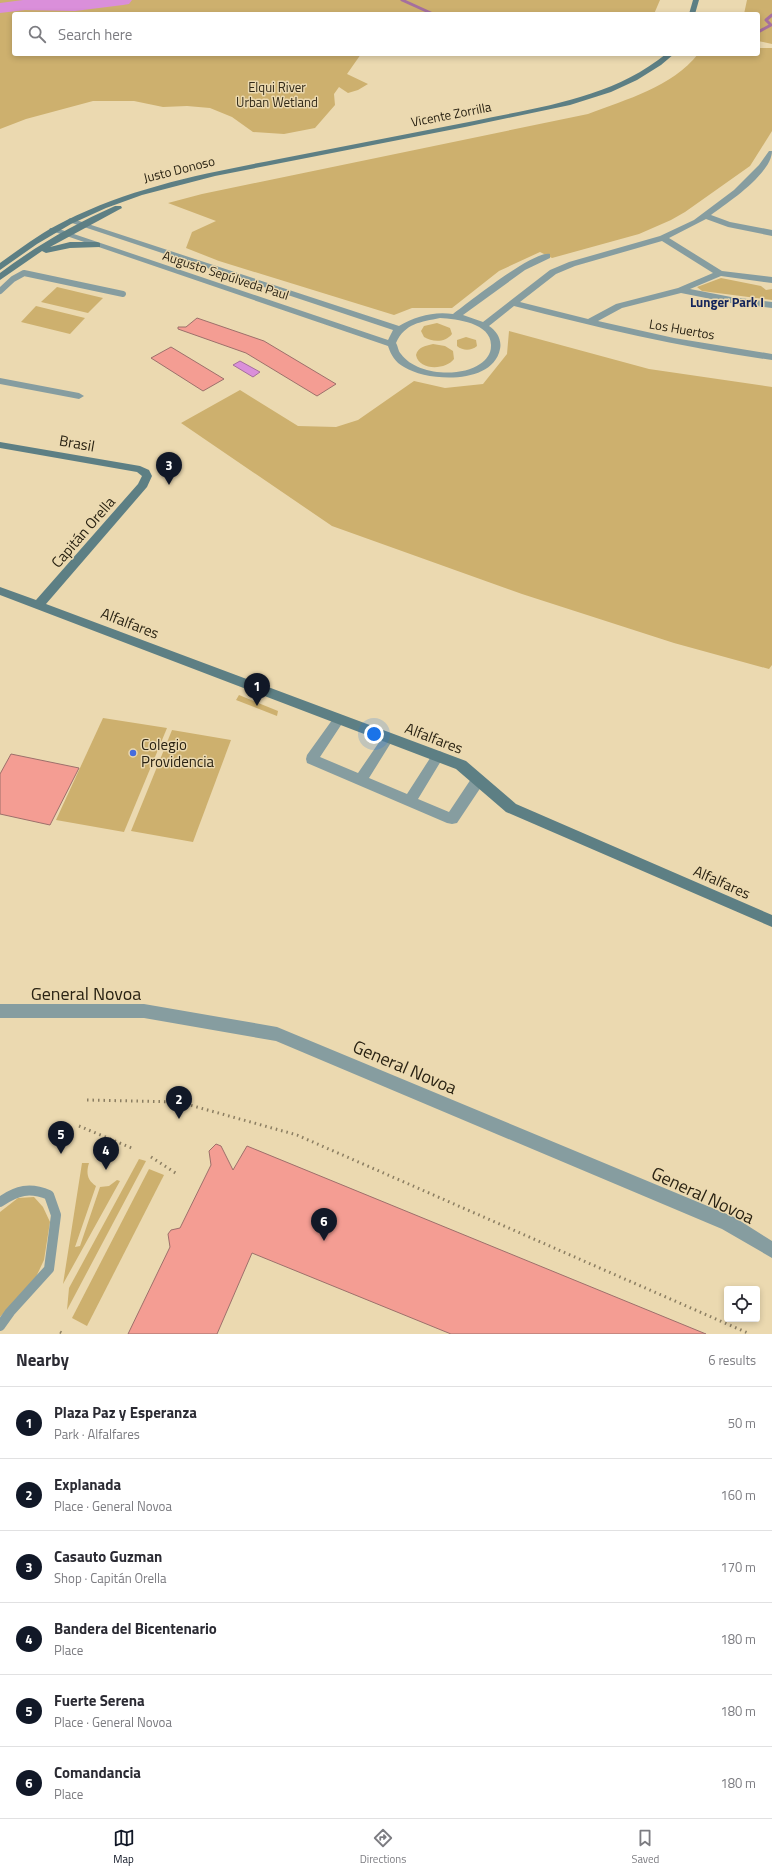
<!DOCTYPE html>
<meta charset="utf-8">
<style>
:root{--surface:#fff;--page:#f7f7f7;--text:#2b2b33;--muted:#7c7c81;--line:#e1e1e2;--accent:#111827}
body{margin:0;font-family:"Titillium Web",sans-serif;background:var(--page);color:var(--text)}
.controls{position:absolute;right:12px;bottom:12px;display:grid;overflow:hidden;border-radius:4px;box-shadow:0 2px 6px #0003}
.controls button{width:36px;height:36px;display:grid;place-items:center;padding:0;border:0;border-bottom:1px solid var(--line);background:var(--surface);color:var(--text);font:20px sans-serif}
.you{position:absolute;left:374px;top:734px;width:14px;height:14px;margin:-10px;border:3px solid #fff;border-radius:50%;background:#1a73e8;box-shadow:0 0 0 6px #1a73e833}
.badge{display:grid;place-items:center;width:26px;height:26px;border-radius:50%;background:var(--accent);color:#fff;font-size:13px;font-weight:700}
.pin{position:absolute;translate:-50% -33px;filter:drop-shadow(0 1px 2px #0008)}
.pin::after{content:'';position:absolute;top:21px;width:14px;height:12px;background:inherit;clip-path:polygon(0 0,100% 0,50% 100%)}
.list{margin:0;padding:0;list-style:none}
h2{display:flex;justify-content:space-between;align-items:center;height:52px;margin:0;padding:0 16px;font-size:17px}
h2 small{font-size:13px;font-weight:400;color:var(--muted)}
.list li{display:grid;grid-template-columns:26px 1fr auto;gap:12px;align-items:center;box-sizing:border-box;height:72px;padding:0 16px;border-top:1px solid var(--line)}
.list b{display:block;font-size:15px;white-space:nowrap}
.list p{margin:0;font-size:13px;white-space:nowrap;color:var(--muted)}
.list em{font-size:13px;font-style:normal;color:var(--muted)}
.icon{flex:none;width:22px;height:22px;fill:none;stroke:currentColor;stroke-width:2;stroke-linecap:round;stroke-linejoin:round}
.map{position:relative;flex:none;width:772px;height:1334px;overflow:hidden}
.search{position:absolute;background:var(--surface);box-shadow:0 2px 6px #0003;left:12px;right:12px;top:12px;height:44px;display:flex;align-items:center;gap:10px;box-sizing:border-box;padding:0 14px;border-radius:4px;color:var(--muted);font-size:15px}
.sheet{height:484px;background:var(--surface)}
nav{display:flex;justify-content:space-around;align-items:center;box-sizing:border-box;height:56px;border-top:1px solid var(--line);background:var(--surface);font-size:11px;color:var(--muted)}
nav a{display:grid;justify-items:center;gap:2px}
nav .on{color:var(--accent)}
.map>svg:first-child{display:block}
</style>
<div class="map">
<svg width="772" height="1334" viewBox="0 0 772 1334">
<rect width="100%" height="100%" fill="#ebd9b0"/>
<g fill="#cdb06e">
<polygon points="0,0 660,0 654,14 14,14 14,54 361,54 347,74 368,84 358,90 348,93 339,87 334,94 335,105 315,128 284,134 253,132 232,117 210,108 187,106 163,107 134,101 93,101 26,119 0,129"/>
<polygon points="747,0 772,0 772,44 758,41 758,14 744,14"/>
<path d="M758,48H772V131L750,166L685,212L671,220L639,234L552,258L540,252L499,271L452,308H412L394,315L219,261L186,248L192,232L216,221L168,203L202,194L588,114C627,99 672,87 698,54H758Z"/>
<polygon points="721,278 761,286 766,290 772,289 772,300 702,291 697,287"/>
<polygon points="57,287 103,298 88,313 41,302"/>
<polygon points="36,306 85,318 70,334 21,322"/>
<path d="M437,323L450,328L452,334C445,343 432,342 424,337L421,331L424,326Z"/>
<polygon points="509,331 649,369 772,387 772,665 769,669 674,643 522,594 332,526 181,423 240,390 298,426 336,427 358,420 414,381 445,388 483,384 507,354"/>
<path d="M466,337L476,340L477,346C471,351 463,351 457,346V340Z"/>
<path d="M433,344L445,346L453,351L454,359C446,370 419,371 416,355C418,347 425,346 433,344Z"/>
<polygon points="239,695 278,711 277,716 236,700"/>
<polygon points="103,718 167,728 124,832 56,820"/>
<polygon points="172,730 231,740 193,842 131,831"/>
<polygon points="139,1159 146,1161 67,1310 69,1288"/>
<path d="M82,1163H89C86,1173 87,1180 96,1186L75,1247L80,1246L100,1187L109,1186L117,1180L120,1181L63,1284Z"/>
<polygon points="149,1169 164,1175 87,1326 72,1318"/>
<polygon points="34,1197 43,1207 50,1222 44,1260 36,1277 0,1317 0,1212 18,1198"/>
</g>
<polygon fill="#da8fda" stroke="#a56f9e" points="240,361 260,372 253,377 233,365"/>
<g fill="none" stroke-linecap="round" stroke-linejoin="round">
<g stroke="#a56f9e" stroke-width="3">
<polyline points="402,0 433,14"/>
<polyline points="758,32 771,25 766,20 772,15"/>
</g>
<polygon fill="#da8fda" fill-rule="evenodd" points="23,0 132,0 129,4 123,5 75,11 25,10 0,13 0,3"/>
</g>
<g fill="#f49d93" stroke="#9d706b">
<polygon points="197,318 264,341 336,384 317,396 246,353 178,329 178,327 186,327"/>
<polygon points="171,347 224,379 203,391 151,358"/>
<polygon points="11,754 79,768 50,825 0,814 0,774"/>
<polygon points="216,1144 221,1146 233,1170 247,1146 706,1334 451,1334 252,1253 217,1334 128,1334 170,1247 168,1234 171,1230 180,1228 211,1165 209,1151"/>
</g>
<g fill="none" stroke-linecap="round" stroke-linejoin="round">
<g stroke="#8b7e62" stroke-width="3" stroke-dasharray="1.5 4" stroke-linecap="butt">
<polyline points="87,1100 179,1102 297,1135 750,1334"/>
<polyline points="79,1126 134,1149"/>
<polyline points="151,1157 177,1174"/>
<polyline points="60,1332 64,1334"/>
</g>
<polyline stroke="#869da0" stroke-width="6" points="0,291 13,279 24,273 123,294"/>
<path stroke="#869da0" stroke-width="10" d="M0,1202C17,1190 30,1187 49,1195L56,1215L49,1269L10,1312L0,1326"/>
<g fill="#869da0" fill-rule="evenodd">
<path d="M769,151H772C772,173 729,202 711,215L730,222L772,230V236L728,227L706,219L669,238L722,271L772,277V283L721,276L690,289L731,297L772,302V308L731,303L681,293L622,308L598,321L674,338L772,354V360C684,348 599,328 514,306L489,326C497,331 502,340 500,349C493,385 428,382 404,367C395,362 391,355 388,346L49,230L50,228H56L388,340L393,330L66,221L70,218L73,219L399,326C415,316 435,311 453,314C469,302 534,250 550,254V258L525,270L463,315L483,322L550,270L569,262L660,236L694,220L734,190L759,165ZM662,241L713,273L678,288L616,304L588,319L520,302L556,274L575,266ZM440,318C457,319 492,323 491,346C491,354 486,360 480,364C460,378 416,375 401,354C398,351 398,346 396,343C405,323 421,322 440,318Z"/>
<polygon points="0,378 79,393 84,396 79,399 0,384"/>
<polygon points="339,714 343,716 345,719 320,757 358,773 384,735 388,733 392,735 394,738 392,741 369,778 407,794 434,752 438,751 442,752 444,756 418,799 449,812 473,776 478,775 483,776 484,780 483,784 457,823 452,824 447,823 307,763 306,759 307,755 335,716"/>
<polygon points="0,1004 144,1004 277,1027 734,1217 772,1241 772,1258 722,1229 276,1041 144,1018 0,1018"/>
</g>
<g fill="#5d7f84" fill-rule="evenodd">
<polygon points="693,0 699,0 695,14 689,14"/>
<path d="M666,54H674L661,65L637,80L611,92L570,105L465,127L215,176L142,195L106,208L71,224L37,244L0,270V263C21,248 42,232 65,221C132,187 206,173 279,159C344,146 409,134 474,121C540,107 612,98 666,54Z"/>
<path d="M115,206H121L122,208L50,247L70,242H97L100,243V247L70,248L46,253L42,251L0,280V273C36,246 74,224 115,206Z"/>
<polygon points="0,442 140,466 149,470 152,476 147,487 46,604 466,761 516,804 772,915 772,927 506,812 456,769 0,595 0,587 36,600 138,484 142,476 137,472 0,448"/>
</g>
</g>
<circle fill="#466cde" stroke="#ebd9b0" stroke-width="1.5" cx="133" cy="753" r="4"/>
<g text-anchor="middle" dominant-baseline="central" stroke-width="3" stroke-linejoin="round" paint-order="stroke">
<g font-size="13" fill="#312917" stroke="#ebd9b0">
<text x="277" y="87">Elqui River<tspan x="277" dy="15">Urban Wetland</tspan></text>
</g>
<g font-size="13" fill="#2a2313" stroke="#ebd9b0">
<text transform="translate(451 114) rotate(-11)">Vicente Zorrilla</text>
<text transform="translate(179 169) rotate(-14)">Justo Donoso</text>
<text transform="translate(226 275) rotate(18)">Augusto Sepúlveda Paul</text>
<text transform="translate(682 329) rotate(10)">Los Huertos</text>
</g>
<g font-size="13" font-weight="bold" fill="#13245a" stroke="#ebd9b0">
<text x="727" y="302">Lunger Park I</text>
</g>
<g font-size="15" fill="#2a2313" stroke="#ebd9b0">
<text transform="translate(77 443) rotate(10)">Brasil</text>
<text transform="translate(83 532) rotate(-49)">Capitán Orella</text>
<text transform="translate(130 623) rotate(21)">Alfalfares</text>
<text transform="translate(434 738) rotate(21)">Alfalfares</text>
<text transform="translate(722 882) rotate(24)">Alfalfares</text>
</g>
<g font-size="15" fill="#2a2313" stroke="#ebd9b0" text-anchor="start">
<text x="141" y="744">Colegio<tspan x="141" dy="17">Providencia</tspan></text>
</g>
<g font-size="18" fill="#2a2313" stroke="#ebd9b0">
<text x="86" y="993">General Novoa</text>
<text transform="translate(405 1067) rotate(23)">General Novoa</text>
<text transform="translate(703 1195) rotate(25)">General Novoa</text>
</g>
</g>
</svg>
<div class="controls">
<button><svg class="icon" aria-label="locate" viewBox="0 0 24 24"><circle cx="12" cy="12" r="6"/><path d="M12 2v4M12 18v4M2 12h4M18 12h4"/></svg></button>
</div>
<div class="you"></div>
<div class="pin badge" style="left:257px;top:706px">1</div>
<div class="pin badge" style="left:179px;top:1119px">2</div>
<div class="pin badge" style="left:169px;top:485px">3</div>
<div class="pin badge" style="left:106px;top:1170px">4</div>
<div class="pin badge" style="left:61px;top:1154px">5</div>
<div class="pin badge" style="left:324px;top:1241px">6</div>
<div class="search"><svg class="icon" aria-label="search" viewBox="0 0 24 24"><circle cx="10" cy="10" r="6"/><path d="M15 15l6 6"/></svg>Search here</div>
</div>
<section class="sheet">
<h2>Nearby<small>6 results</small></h2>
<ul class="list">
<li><span class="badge">1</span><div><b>Plaza Paz y Esperanza</b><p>Park · Alfalfares</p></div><em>50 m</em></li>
<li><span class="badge">2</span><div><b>Explanada</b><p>Place · General Novoa</p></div><em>160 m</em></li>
<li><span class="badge">3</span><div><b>Casauto Guzman</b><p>Shop · Capitán Orella</p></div><em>170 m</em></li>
<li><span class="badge">4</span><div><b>Bandera del Bicentenario</b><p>Place</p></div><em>180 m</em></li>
<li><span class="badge">5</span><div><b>Fuerte Serena</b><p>Place · General Novoa</p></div><em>180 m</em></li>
<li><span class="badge">6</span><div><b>Comandancia</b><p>Place</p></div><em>180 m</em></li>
</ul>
</section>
<nav>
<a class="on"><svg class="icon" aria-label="map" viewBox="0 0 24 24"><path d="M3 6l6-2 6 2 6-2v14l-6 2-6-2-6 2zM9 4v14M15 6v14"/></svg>Map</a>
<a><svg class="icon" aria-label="directions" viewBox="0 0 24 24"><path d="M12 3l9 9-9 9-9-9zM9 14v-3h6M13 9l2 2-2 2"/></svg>Directions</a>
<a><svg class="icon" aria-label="saved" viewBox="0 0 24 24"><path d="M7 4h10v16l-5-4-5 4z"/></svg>Saved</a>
</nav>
